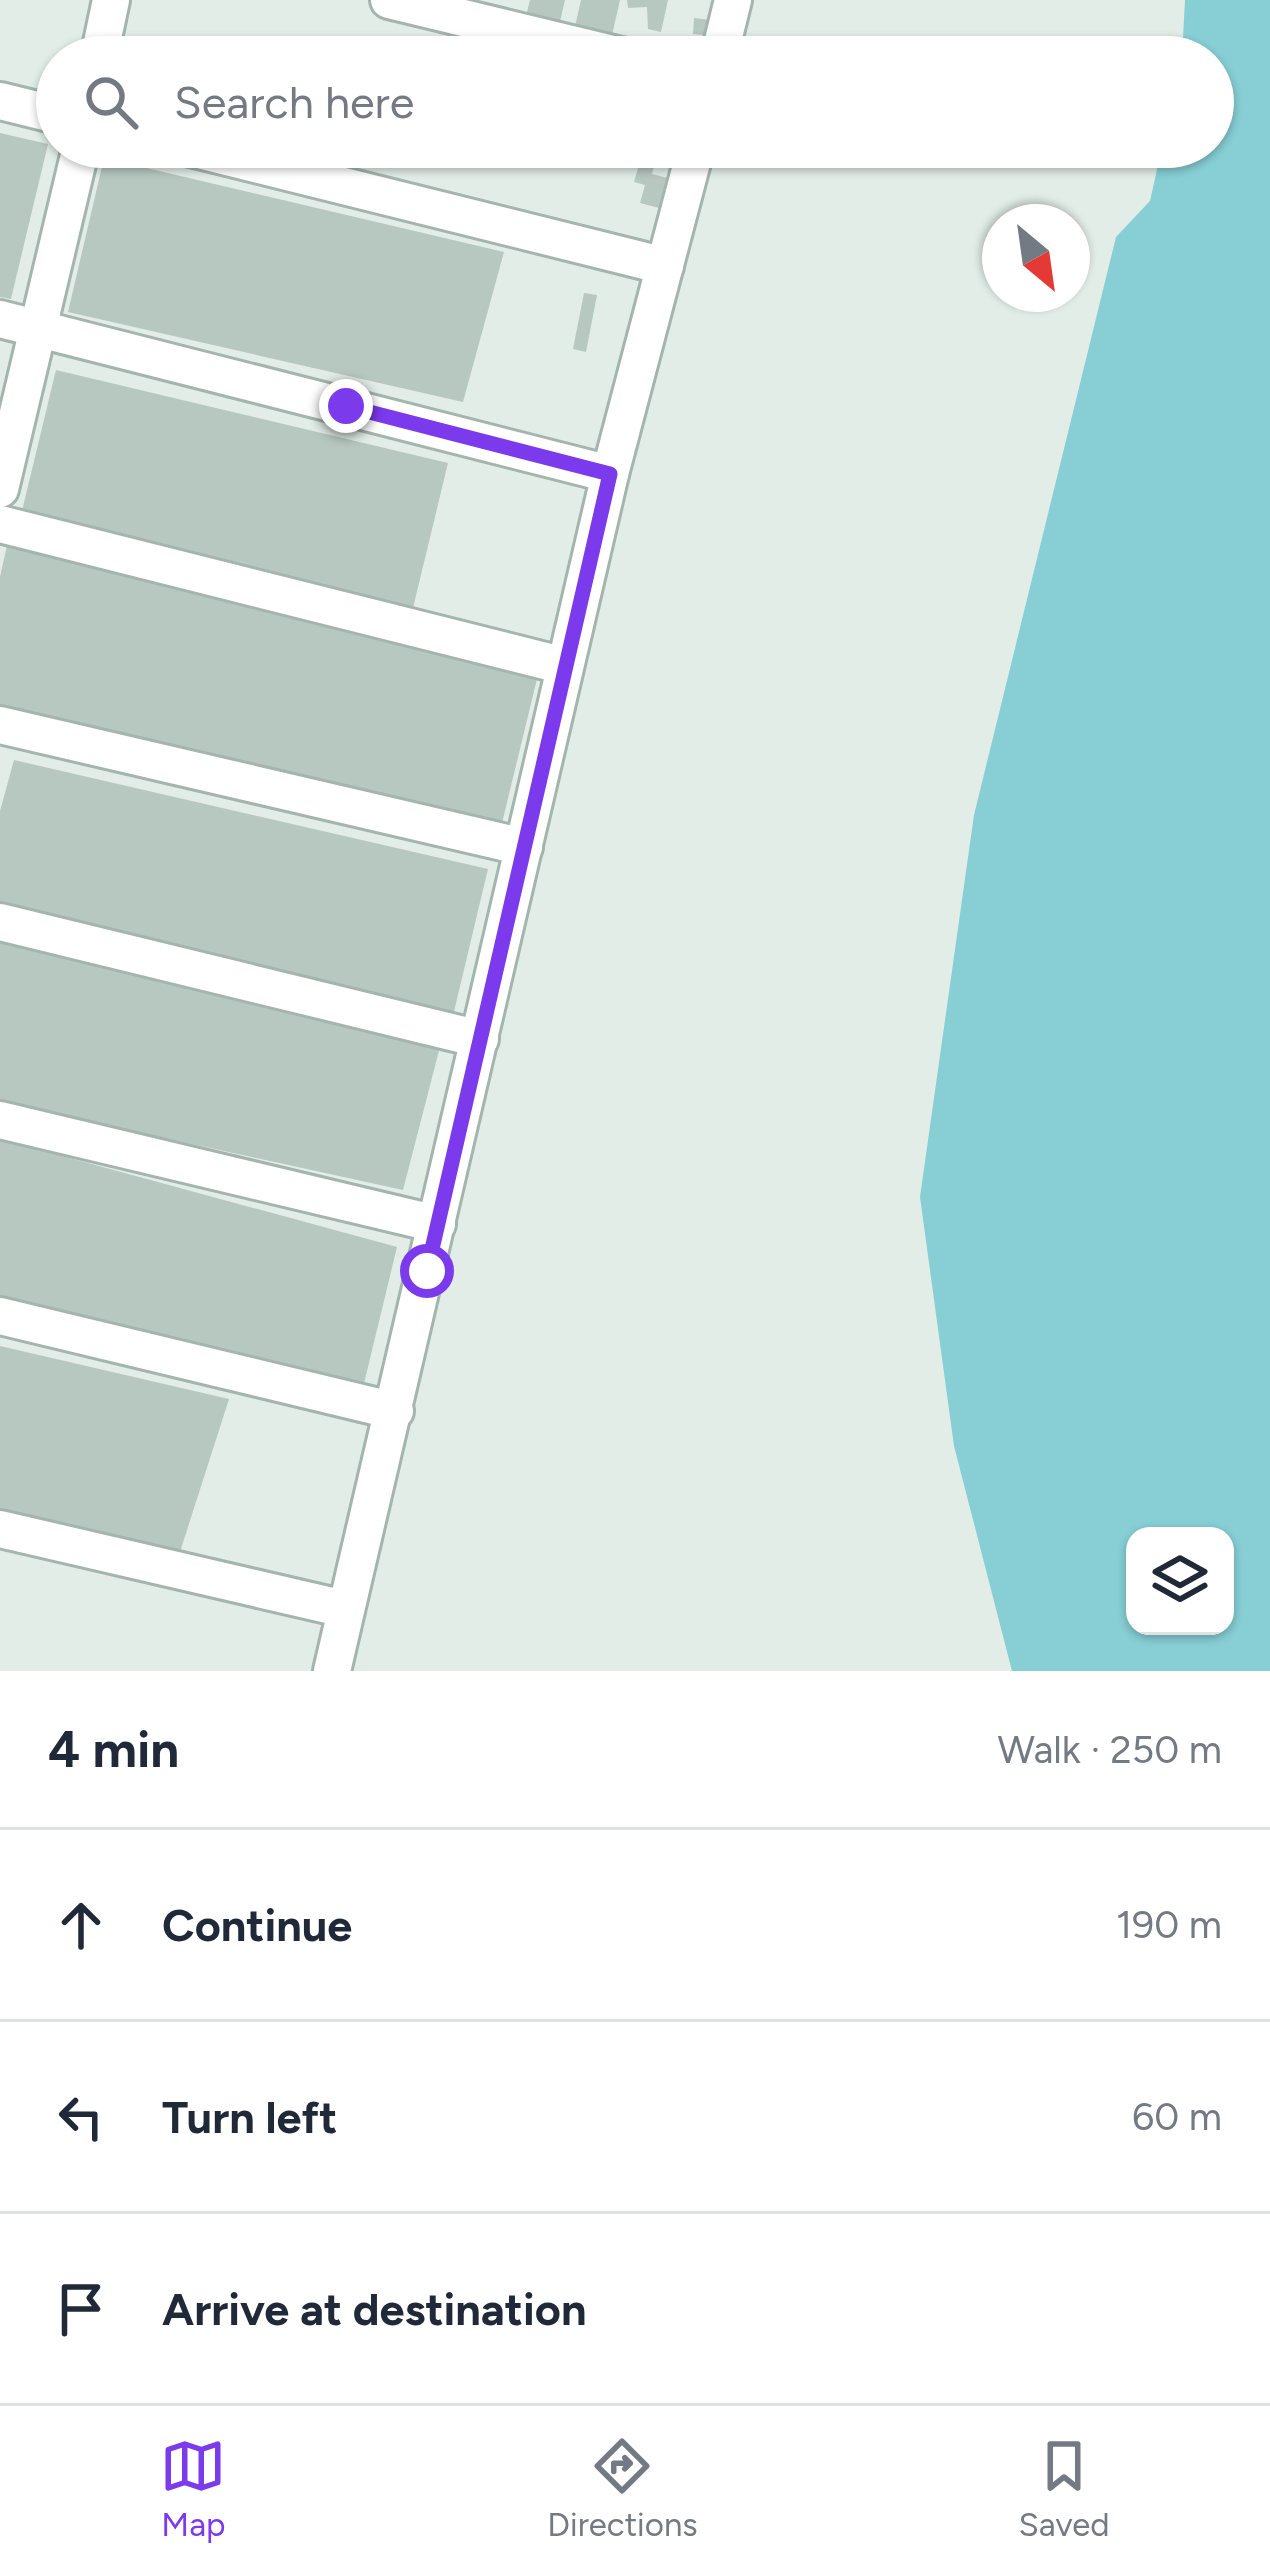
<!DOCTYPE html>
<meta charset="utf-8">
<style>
:root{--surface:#fff;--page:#f2f2f3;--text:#1f2937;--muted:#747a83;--line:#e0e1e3;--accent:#7c3aed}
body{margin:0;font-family:Figtree,sans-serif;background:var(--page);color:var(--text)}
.controls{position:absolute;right:36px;bottom:36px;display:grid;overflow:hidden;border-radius:24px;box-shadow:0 3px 9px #0004}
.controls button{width:108px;height:108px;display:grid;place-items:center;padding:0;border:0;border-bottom:3px solid var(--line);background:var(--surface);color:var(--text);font:60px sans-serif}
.compass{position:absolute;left:982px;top:204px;width:108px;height:108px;border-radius:50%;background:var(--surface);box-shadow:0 3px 9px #0004;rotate:151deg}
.stop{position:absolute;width:36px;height:36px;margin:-27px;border:9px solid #7c3aed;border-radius:50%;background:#fff}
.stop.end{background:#7c3aed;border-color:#fff;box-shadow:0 3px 12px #0008}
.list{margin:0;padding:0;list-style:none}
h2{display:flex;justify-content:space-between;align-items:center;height:156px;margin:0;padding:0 48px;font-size:51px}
h2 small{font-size:39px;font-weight:400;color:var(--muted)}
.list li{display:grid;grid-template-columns:78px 1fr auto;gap:36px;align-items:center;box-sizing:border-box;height:192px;padding:0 48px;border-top:3px solid var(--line)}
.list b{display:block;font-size:45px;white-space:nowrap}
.list em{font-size:39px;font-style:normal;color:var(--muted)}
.icon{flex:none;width:66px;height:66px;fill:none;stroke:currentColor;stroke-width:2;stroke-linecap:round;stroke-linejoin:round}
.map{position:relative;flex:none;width:1270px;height:1671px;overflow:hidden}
.search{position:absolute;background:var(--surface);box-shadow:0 3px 9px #0004;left:36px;right:36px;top:36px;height:132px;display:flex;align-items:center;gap:30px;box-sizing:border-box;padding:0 42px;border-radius:66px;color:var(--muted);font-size:45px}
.sheet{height:732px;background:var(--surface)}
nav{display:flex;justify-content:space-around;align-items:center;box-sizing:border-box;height:168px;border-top:3px solid var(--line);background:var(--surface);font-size:33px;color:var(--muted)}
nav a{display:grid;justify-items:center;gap:6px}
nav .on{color:var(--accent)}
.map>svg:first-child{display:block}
</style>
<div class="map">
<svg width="1270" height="1671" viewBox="0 0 1270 1671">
<rect width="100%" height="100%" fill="#e2ede7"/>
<path fill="#87ced5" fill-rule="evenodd" d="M1185,0H1270V1671H1012L954,1446L920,1197L974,815L1116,237L1150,201L1162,147H1213V57H1182ZM1135,1536H1225V1626H1135Z"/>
<g fill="#b7c8c0">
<polygon points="530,0 565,0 558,30 525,20"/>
<polygon points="581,0 620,0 610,44 573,35"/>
<polygon points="627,0 668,0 661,32 648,29 647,7 628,8"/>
<polygon points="694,18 711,20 715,36 693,34"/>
<polygon points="0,133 48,144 11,299 0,297"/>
<polygon points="539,147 593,147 589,161"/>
<polygon points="644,147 659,147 652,174 680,181 671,211 640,203 645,185 634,182"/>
<polygon points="104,158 504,252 463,402 68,312"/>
<polygon points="584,293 597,295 586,352 573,349"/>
<polygon points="56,370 448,463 413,608 21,515"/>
<polygon points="8,541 537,679 502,823 0,719 0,577"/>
<polygon points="14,760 488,869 452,1020 0,909 0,811"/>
<polygon points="0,933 441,1043 403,1190 0,1102"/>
<polygon points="0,1139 397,1247 361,1396 0,1308"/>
<polygon points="0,1346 229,1399 179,1555 0,1511"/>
</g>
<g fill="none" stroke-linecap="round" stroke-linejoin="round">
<defs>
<g id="minor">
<polyline points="389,0 625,57"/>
<polyline points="99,57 111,0"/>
<polyline points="719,57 733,0"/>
<polyline points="0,101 57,115"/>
<polyline points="187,147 665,266"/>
<polyline points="0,319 610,474"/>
<polyline points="0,489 81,147"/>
<polyline points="0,524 565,666"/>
<polyline points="0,725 524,847"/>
<polyline points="0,922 480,1039"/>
<polyline points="0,1120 437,1224"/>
<polyline points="0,1316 395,1411"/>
<polyline points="0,1529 345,1609"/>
<polyline points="332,1671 610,474 696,147"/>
</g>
</defs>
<use href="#minor" stroke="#a4b5ae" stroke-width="42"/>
<use href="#minor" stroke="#fff" stroke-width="36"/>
</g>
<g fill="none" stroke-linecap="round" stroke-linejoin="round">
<polyline stroke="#7c3aed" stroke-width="15" points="346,406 610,474 427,1271"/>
</g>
</svg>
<div class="controls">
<button><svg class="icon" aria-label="layers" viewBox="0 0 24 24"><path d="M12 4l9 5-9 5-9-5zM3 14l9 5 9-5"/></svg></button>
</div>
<svg class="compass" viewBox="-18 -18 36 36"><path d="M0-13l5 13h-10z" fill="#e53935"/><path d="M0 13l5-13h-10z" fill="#747a83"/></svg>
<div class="stop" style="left:427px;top:1271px"></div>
<div class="stop end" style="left:346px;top:406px"></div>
<div class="search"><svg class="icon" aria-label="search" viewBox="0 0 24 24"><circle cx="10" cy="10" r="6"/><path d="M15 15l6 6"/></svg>Search here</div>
</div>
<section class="sheet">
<h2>4 min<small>Walk · 250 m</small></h2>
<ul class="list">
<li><svg class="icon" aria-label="ahead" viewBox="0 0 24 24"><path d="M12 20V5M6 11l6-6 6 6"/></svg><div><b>Continue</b></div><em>190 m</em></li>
<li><svg class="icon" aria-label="left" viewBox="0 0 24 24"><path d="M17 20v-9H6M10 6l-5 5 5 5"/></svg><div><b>Turn left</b></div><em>60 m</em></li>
<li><svg class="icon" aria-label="arrive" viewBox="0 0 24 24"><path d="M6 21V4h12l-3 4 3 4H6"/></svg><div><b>Arrive at destination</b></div></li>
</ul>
</section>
<nav>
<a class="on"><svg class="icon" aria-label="map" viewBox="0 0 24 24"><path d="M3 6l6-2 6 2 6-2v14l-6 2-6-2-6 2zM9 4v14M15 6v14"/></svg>Map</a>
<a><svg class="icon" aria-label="directions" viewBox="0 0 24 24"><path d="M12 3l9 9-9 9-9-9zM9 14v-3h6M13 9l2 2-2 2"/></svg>Directions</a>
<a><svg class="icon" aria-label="saved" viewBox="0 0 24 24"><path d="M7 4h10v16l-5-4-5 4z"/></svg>Saved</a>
</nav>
